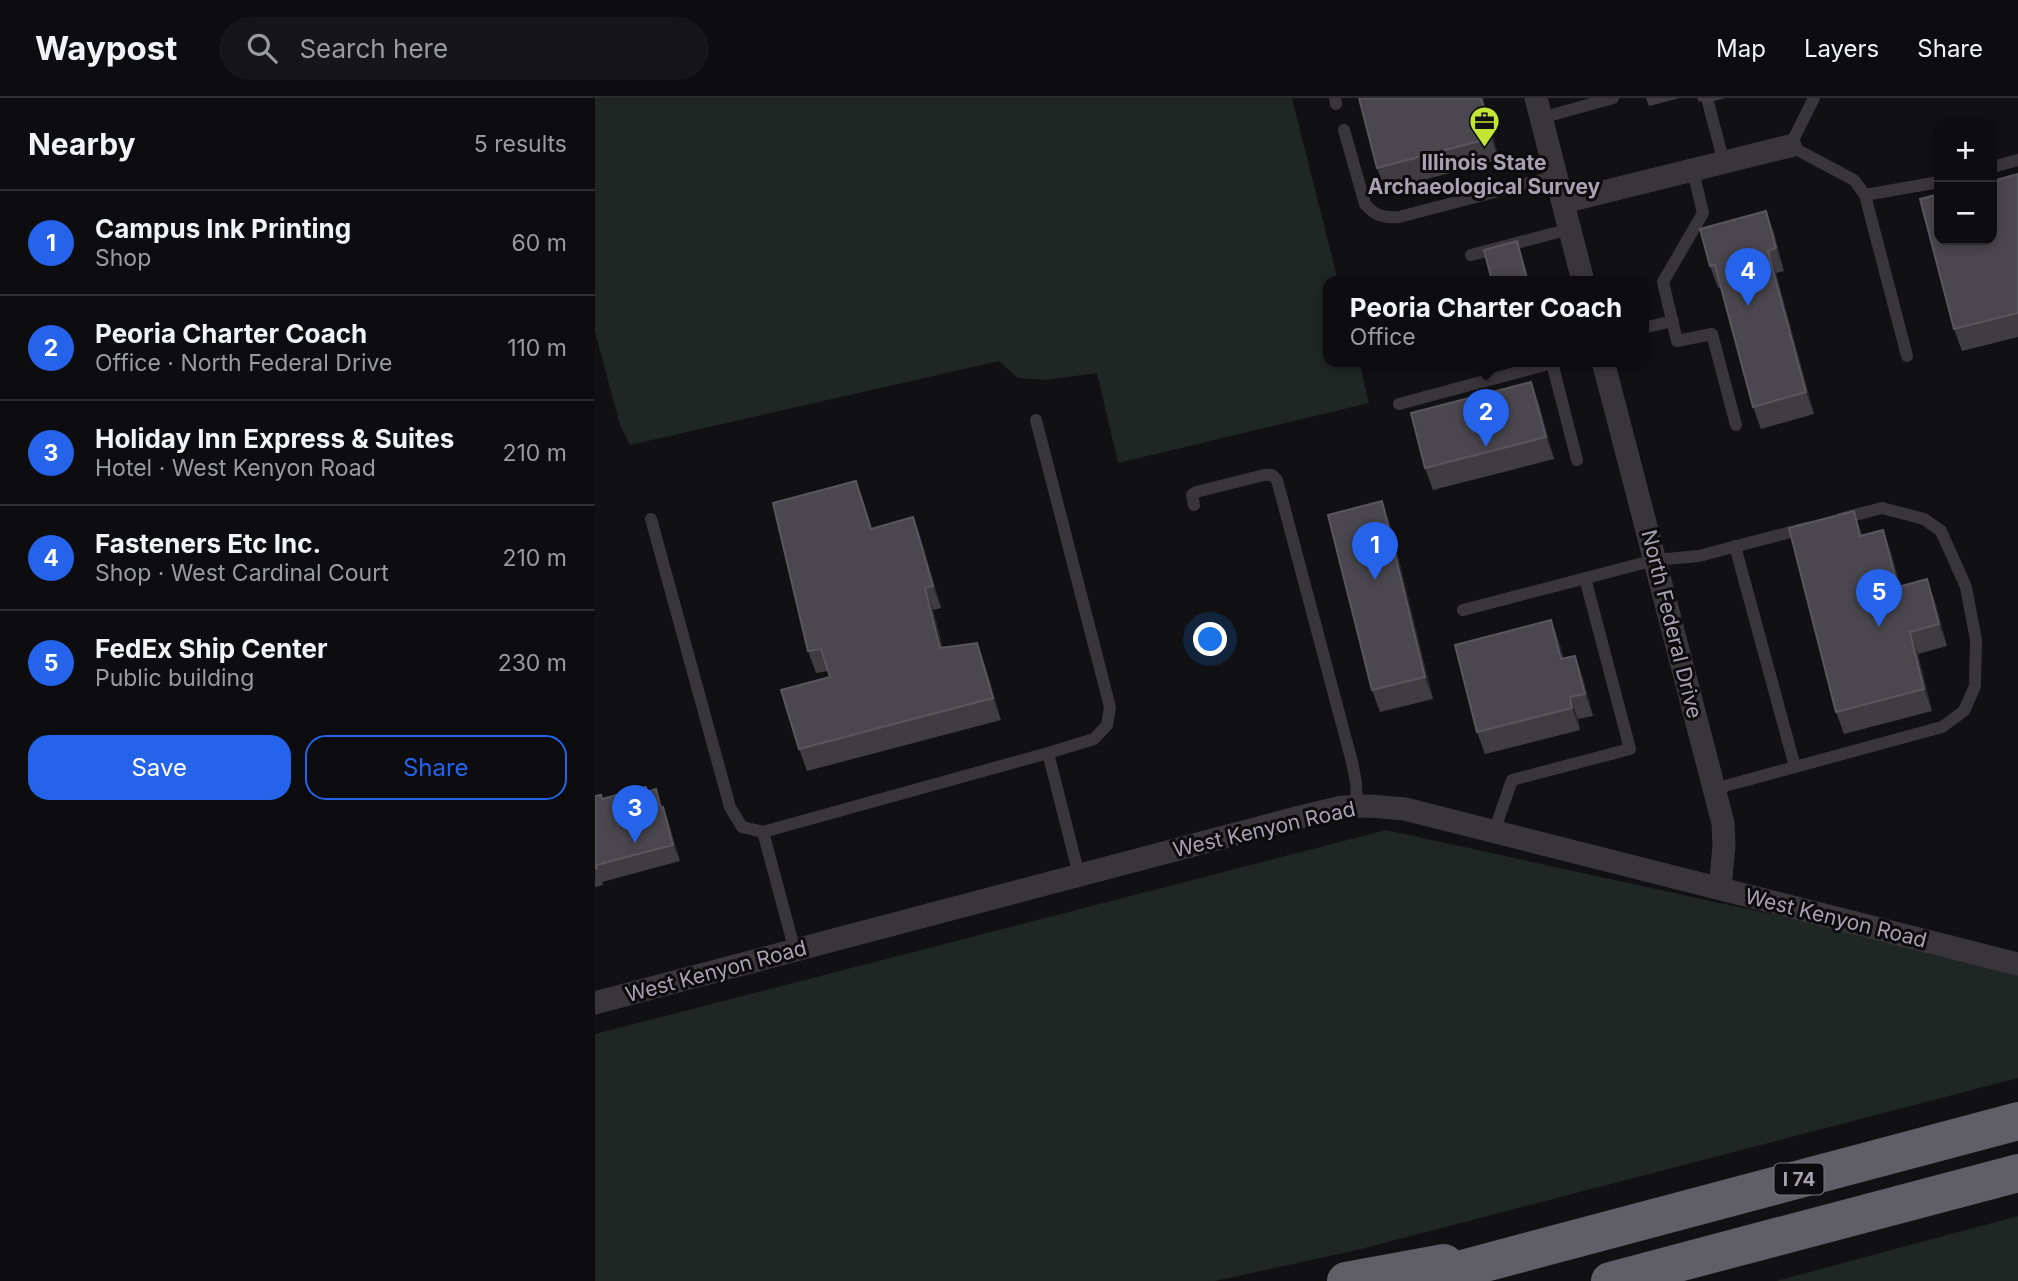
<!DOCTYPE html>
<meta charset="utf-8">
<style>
:root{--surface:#0d0c0e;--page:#161517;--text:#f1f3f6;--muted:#9a9b9e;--line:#2d2c2e;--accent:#2563eb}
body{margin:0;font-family:Inter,sans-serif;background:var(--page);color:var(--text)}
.controls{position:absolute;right:21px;top:21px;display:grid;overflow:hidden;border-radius:14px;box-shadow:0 4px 10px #0003}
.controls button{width:63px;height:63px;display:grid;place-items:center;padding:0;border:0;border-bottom:2px solid var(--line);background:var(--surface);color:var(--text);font:35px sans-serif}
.you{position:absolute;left:616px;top:542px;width:24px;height:24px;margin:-18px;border:5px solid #fff;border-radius:50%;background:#1a73e8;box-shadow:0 0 0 10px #1a73e833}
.badge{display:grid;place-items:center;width:46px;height:46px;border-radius:50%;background:var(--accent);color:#fff;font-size:23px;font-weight:700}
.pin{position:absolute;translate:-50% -58px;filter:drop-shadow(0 2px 4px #0008)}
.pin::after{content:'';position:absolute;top:37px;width:24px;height:21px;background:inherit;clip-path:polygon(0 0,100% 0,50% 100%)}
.popup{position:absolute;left:728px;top:178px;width:326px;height:91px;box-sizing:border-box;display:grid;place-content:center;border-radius:14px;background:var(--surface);filter:drop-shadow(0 2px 5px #0005);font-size:23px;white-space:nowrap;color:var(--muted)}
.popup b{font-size:26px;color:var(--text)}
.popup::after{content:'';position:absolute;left:50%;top:100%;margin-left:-14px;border:14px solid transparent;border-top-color:var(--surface)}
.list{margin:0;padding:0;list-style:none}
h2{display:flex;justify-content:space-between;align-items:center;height:91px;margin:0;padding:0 28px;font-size:30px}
h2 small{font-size:23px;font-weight:400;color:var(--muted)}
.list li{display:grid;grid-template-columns:46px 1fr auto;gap:21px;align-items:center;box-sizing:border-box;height:105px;padding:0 28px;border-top:2px solid var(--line)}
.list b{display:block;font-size:26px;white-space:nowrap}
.list p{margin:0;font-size:23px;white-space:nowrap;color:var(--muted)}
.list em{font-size:23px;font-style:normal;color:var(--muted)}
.actions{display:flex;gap:14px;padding:21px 28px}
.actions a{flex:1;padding:16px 0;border:2px solid var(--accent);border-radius:21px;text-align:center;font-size:24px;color:var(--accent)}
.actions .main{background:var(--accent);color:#fff}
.icon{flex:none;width:38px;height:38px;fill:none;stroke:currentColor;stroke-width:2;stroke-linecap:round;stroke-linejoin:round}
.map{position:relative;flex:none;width:1423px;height:1183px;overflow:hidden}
header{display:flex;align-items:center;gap:42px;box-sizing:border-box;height:98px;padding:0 35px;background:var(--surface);border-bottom:2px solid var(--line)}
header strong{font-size:33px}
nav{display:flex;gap:38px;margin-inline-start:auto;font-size:24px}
.search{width:490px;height:63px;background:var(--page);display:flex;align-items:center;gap:18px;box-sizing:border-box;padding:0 24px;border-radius:38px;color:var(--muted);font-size:26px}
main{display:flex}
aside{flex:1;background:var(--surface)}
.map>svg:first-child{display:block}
</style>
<header>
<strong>Waypost</strong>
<div class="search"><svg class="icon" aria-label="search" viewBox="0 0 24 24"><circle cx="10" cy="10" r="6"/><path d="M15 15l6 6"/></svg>Search here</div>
<nav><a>Map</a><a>Layers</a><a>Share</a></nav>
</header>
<main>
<aside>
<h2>Nearby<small>5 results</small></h2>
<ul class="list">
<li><span class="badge">1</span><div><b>Campus Ink Printing</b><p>Shop</p></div><em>60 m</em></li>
<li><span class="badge">2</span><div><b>Peoria Charter Coach</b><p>Office · North Federal Drive</p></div><em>110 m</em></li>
<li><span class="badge">3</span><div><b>Holiday Inn Express &amp; Suites</b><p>Hotel · West Kenyon Road</p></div><em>210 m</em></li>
<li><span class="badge">4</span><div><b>Fasteners Etc Inc.</b><p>Shop · West Cardinal Court</p></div><em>210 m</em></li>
<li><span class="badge">5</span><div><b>FedEx Ship Center</b><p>Public building</p></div><em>230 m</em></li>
</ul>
<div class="actions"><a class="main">Save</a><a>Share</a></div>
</aside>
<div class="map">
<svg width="1423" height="1183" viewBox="0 0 1423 1183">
<rect width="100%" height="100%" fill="#111012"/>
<g fill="#1f2623">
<polygon points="0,0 697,0 743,183 734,183 734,263 764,263 774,305 523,365 502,275 451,282 423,280 404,263 35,347 25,327 0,234"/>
<polygon points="791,732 1423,870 1423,980 762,1152 620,1183 0,1183 0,936"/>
<polygon points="1423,1118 1423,1183 1181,1183"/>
</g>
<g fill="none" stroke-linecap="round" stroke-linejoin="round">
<g stroke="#38363b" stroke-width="12">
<polyline points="740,0 741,6"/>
<polyline points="1219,0 1195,48 1259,82 1270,97 1312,258"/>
<polyline points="1113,4 1129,65"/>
<polyline points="946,20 1018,0"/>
<path d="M749,32L770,106C780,118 789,120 804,119L961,78"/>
<polyline points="1397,69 1423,62"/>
<polyline points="1098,73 1108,115 1068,184 1082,243 1117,236 1141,327"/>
<polyline points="1270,97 1344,84"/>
<polyline points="876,157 975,131"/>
<polyline points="1048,230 1078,223"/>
<polyline points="957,265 982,362"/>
<polyline points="804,306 965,263"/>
<polyline points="599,407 597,397 601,394 669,377 677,377 682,382 757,664 761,684 762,708"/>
<polyline points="56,421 135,709 147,729 168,734 200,853"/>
<polyline points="1140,448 1200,669"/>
<polyline points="868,512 1060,462 1104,458 1211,430"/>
<polyline points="453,655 484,777"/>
<polyline points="1119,691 1347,629 1369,613 1380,588 1381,542 1371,489 1346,433 1329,421 1287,410 1245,421"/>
<polyline points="168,734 453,655 499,641 512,627 515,609 441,322"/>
<polyline points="899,734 917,682 1035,651 990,480"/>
</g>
<g stroke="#38363b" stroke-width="23">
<polyline points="941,0 988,183"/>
<polyline points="968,104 1195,48"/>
<polyline points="1008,263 1128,725 1129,748 1125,790"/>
<polyline points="0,905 697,721 747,709 775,708 810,711 1423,866"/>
</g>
<g stroke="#605e67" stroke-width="38">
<polyline points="751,1183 849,1165"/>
<polyline points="822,1183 1423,1023"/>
<polyline points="1015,1183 1423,1075"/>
</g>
</g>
<g fill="#3f3d42">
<polygon points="888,0 904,62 790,92 782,70"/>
<polygon points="1051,0 1085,0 1054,8"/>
<polygon points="1102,0 1130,0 1108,6 1107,3 1104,4"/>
<polygon points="1423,76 1423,239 1367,253 1359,231"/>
<polygon points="1171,113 1179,135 1189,173 1181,175 1219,316 1166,331 1158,309 1126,189 1123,190 1115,168"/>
<polygon points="936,284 944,306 959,361 838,392 830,370"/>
<polygon points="261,383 277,431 318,419 326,441 346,510 338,512 348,550 390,567 406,622 212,673 204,651 235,579 233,573 221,575 213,553"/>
<polygon points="787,403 795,426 838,601 785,614 777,592"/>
<polygon points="1267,438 1296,454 1305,488 1340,503 1352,548 1323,556 1337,613 1249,636 1241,614"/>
<polygon points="956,522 964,544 969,561 988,580 998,618 983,621 985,632 890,656 882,634"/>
<polygon points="52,694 68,709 74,726 85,763 7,784 8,787 0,789 0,698 8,701"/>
</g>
<g fill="#28262a">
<polygon points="886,0 888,0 904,62 896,40"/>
<polygon points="1171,113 1179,135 1189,173 1181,150"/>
<polygon points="922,143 928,160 934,183 932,183"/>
<polygon points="1173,153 1181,175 1219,316 1211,294"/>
<polygon points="936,284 944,306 959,361 951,339"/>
<polygon points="261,383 269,405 284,453 276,431"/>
<polygon points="787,403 795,426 838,601 830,579"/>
<polygon points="1259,413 1267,436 1273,460 1265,438"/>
<polygon points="318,419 326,441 346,510 338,488"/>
<polygon points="1288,432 1296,454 1311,511 1303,489"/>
<polygon points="1332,481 1340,503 1352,548 1344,526"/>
<polygon points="330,490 338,512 353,572 345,550"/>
<polygon points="956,522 964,544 974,583 966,561"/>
<polygon points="1315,534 1323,556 1337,613 1329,591"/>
<polygon points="382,545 390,567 406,622 398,600"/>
<polygon points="980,558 988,580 998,618 990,596"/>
<polygon points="975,599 983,621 985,632 977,610"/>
<polygon points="68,709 74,726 85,763 78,747"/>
</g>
<g fill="#4a484e" stroke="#58565e" stroke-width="2">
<polygon points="764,0 886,0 896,40 782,70"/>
<polygon points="1423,76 1423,215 1359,231 1325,101 1344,96 1344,142 1397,142 1397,83"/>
<polygon points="1171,113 1181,150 1173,153 1211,294 1158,309 1120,167 1115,168 1105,131"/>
<polygon points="922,143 932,181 937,181 937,183 897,183 889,152"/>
<polygon points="936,284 951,339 830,370 816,315"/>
<polygon points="261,383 276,431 318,419 338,488 330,490 345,550 382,545 398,600 204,651 186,592 235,579 226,551 213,553 178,405"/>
<polygon points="787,403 830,579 777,592 733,417"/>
<polygon points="1259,413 1265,438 1288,432 1303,489 1332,481 1344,526 1315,534 1329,591 1241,614 1194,430"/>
<polygon points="956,522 966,561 980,558 990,596 975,599 977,610 882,634 860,547"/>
<polygon points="51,689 52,694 61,691 66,710 68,709 78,747 1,767 2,770 0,771 0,698 6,697 7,701"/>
</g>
<defs>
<symbol id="office-pin" viewBox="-11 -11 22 30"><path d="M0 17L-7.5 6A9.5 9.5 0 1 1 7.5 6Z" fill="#c3e634" stroke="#0c0b0d"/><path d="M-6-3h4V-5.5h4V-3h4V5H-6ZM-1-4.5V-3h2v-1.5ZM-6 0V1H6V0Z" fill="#111"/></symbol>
</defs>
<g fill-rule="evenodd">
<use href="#office-pin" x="872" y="6" width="35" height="47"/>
</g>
<g text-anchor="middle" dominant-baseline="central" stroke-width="6" stroke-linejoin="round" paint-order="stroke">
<rect fill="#0c0b0d" stroke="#787580" stroke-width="2" x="1179.5" y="1065.5" width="49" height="31" rx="5"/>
<g font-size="19" font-weight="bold" fill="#a6a2b2">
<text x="1204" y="1081">I 74</text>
</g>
<g font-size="21" font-weight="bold" fill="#a6a2b2" stroke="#0c0b0d">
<text x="889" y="64">Illinois State<tspan x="889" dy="24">Archaeological Survey</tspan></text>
</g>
<g font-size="21" fill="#a6a2b2" stroke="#0c0b0d">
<text transform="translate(1077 526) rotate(76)">North Federal Drive</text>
<text transform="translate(669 731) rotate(-13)">West Kenyon Road</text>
<text transform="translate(1241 820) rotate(14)">West Kenyon Road</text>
<text transform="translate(121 873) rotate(-15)">West Kenyon Road</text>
</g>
</g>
</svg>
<div class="controls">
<button>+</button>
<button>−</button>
</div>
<div class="you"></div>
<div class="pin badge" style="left:780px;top:482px">1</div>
<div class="pin badge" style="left:891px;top:349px">2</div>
<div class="popup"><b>Peoria Charter Coach</b>Office</div>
<div class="pin badge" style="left:40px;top:745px">3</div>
<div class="pin badge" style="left:1153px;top:208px">4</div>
<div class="pin badge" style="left:1284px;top:529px">5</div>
</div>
</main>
